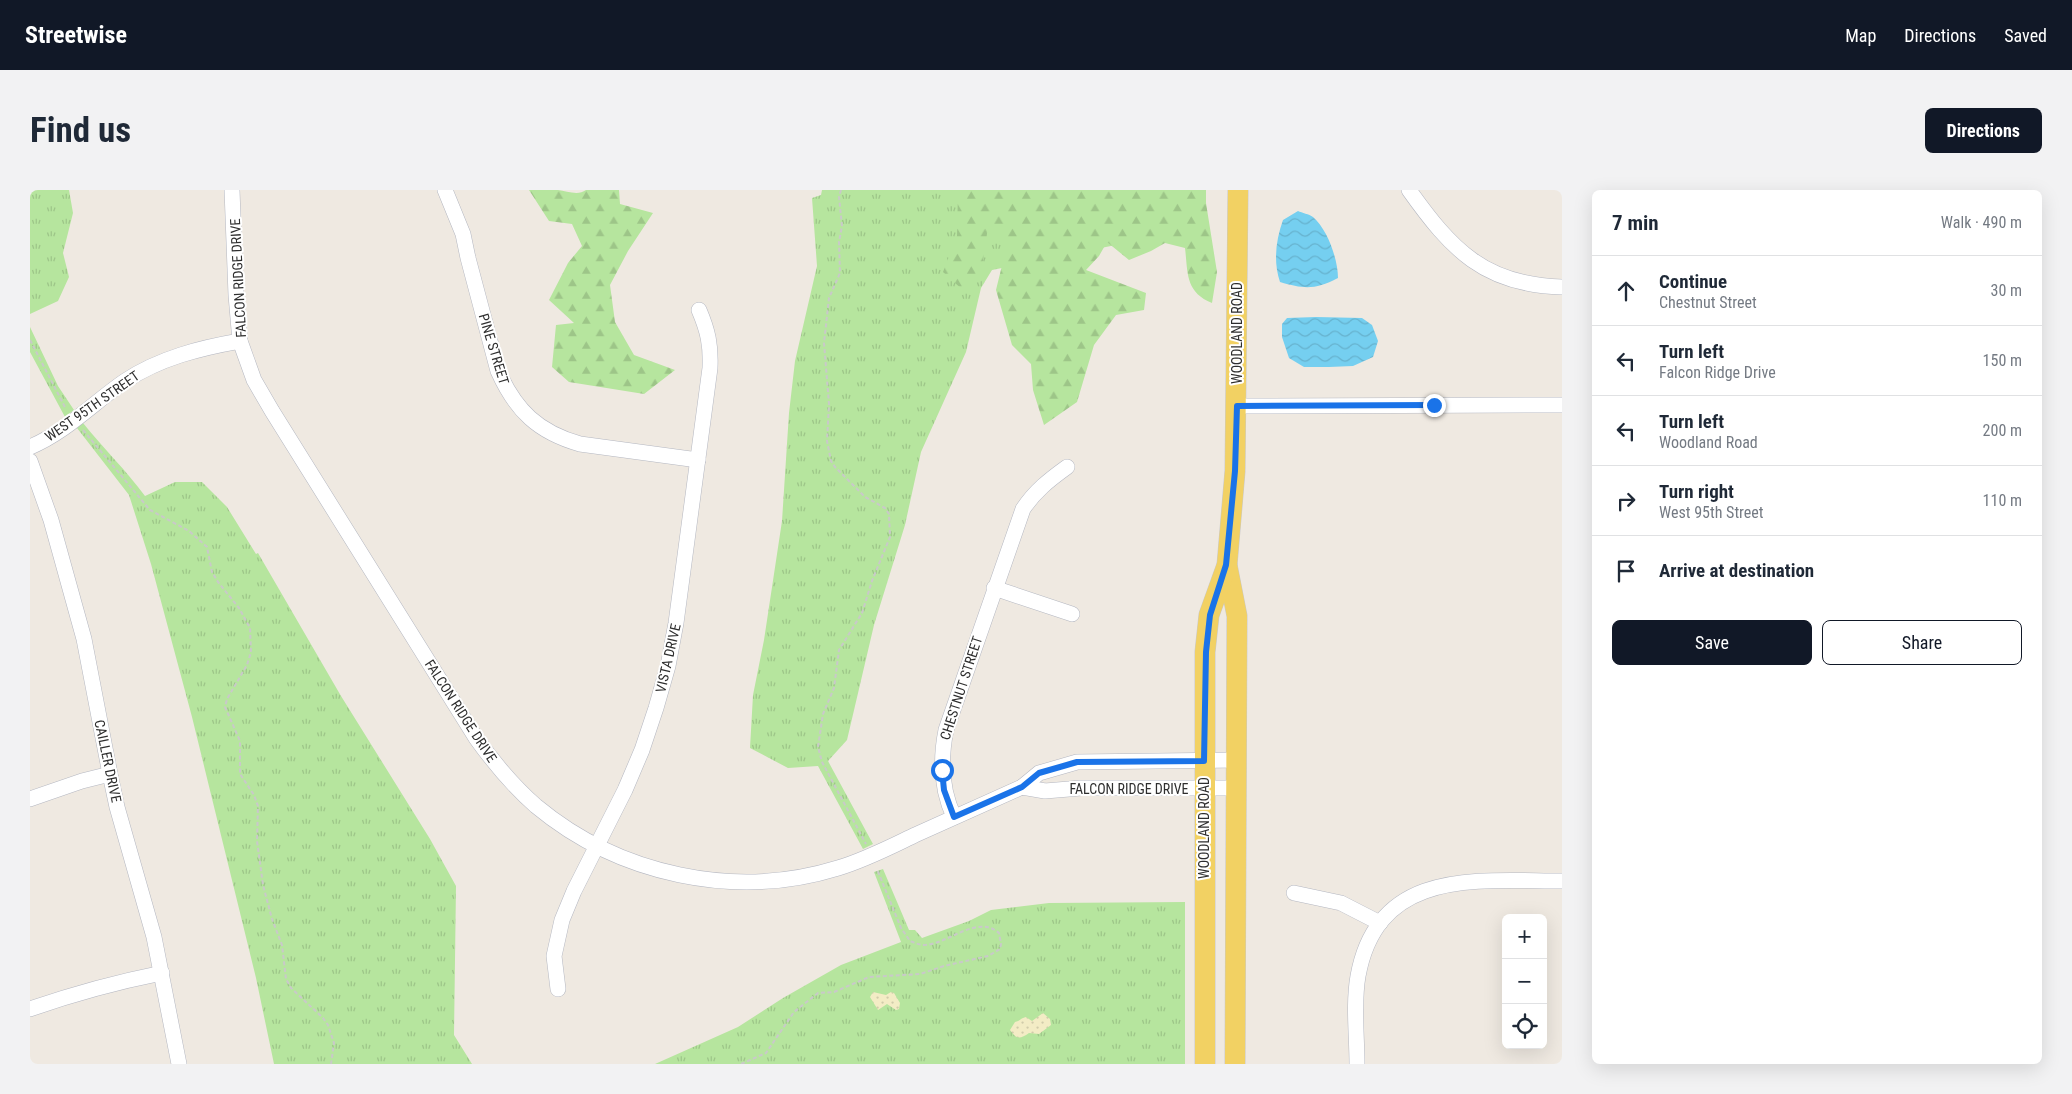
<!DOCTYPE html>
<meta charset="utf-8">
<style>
:root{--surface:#fff;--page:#f2f2f3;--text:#1f2937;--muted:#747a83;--line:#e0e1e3;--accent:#111827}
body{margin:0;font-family:"Roboto Condensed",sans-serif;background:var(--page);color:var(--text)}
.controls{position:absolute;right:15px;bottom:15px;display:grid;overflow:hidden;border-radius:8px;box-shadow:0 5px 20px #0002}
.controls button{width:45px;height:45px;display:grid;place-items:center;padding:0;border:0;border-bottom:1px solid var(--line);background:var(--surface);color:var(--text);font:25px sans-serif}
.stop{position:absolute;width:15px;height:15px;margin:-11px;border:4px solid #1a73e8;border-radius:50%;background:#fff}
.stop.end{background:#1a73e8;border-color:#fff;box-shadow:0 1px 5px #0008}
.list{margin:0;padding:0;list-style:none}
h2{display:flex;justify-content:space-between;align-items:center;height:65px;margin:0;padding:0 20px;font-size:21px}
h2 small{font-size:16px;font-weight:400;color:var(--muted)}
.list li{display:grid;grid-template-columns:32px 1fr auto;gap:15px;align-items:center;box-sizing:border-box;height:70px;padding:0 20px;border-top:1px solid var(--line)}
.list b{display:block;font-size:19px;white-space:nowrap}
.list p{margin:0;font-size:16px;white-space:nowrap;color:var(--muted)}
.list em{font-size:16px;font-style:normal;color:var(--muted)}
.actions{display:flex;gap:10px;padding:15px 20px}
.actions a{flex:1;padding:11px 0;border:1px solid var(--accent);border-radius:8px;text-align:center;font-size:18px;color:var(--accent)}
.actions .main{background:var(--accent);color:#fff}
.icon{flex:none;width:28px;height:28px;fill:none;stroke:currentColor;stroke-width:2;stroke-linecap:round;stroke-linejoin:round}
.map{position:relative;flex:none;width:1532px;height:874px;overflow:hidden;border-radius:8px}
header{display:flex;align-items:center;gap:30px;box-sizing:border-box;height:70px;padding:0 25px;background:var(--accent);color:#fff}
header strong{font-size:24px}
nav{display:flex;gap:28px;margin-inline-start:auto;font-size:18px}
.intro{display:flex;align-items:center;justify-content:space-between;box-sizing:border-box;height:120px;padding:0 30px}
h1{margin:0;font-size:35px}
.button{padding:12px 22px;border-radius:8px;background:var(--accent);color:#fff;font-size:18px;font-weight:700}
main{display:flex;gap:30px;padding:0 30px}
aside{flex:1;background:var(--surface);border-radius:8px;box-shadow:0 5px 20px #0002}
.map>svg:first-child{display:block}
</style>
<header>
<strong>Streetwise</strong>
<nav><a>Map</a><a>Directions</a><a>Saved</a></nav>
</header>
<div class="intro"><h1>Find us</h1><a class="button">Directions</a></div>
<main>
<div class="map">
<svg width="1532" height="874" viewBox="0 0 1532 874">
<defs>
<pattern id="grass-tufts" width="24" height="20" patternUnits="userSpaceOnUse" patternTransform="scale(1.25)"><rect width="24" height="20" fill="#b6e59e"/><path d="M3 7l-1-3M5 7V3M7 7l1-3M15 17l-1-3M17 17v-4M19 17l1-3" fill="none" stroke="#9dc588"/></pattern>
<pattern id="forest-firs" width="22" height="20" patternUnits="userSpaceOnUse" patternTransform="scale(1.25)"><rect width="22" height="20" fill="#b6e59e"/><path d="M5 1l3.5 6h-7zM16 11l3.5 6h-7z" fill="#9dc588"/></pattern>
<pattern id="sand-dots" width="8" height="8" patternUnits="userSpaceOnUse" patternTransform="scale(1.25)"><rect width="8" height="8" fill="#f3ecc5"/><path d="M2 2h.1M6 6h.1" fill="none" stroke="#d1cbaa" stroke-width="1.8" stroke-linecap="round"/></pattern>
<pattern id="water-waves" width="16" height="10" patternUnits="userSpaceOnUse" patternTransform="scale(1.25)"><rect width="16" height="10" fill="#75cff0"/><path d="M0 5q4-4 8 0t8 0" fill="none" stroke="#66b2ce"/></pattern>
</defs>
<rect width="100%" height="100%" fill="#efe9e1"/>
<g fill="url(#grass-tufts)">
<polygon points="0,0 39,0 43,23 33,63 39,87 28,111 0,124"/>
<polygon points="792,0 1167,0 1165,39 962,80 951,98 936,162 891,262 875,335 844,435 817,550 798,571 843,654 833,659 788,576 758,578 720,558 723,505 734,450 752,331 759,223 765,171 787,76 782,8 791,5"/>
<polygon points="0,137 28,196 44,220 35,227 0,162"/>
<path d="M53,233C73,258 96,280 115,306L145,292H172L197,317L226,364L228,363L311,506L400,649L426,696L424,845L442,874H244L226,788L162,527L121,374L99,305L47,238Z"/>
<polygon points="853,679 879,740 885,740 892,748 939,731 961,720 1019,713 1155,712 1155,874 625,874 708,837 753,808 811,775 871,752 844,682"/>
</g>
<g fill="url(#forest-firs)">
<path d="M499,0C509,0 519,0 528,0C537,1 548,6 556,0H589L590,14L623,23L598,61L580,95L585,132L604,165L645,180L614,204L539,192L522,177L526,135L544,133L519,110L538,73L552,56L542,34L519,31Z"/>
<path d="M928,0H1176V13L1187,82L1182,113C1155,102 1158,83 1155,58L1135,53L1121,61L1099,70L1077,52L1069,66L1056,80L1116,103L1114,120L1086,125L1064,155L1047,212L1014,235L1003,200L1001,174L982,155L966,100L976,59L958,37L953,71L935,102L913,82L927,46Z"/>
</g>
<g fill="url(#sand-dots)">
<polygon points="843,802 856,805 861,802 864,803 870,813 869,819 866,820 857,814 848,820 840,807"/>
<path d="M1013,823L1020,829L1021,835L1009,844L999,843C990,849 987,850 980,840L985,832C990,831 991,828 996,827L1002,831Z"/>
</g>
<g fill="url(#water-waves)">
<path d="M1268,21C1272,23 1279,24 1283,27C1298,40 1308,70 1308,88C1285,100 1274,99 1250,92C1243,71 1246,50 1253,30Z"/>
<polygon points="1286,127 1332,128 1342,135 1348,151 1343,167 1323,176 1299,177 1274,177 1259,168 1252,147 1252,134 1257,128"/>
</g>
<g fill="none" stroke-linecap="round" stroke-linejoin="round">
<defs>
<g id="minor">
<path d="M202,0L206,105L210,151L224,190L242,221L446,548C464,573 483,596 506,616C589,685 705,710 808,678C835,670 860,657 885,645C920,629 956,613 992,597L1009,583L1047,572L1207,570"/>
<path d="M415,0L433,44L438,68L468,181C486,221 508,242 550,254L668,270"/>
<path d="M1379,0C1421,59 1454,95 1532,97"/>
<polyline points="1207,216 1532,215"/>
<path d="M0,257C36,242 63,213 95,191C130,168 170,158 210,151"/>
<polyline points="0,271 21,330 54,449 80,584 87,617 124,747 149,874"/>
<polyline points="964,398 1042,424"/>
<polyline points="992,597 1015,601 1051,598 1207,598"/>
<polyline points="0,609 52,591 80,584"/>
<path d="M924,627C911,599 910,570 916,540L993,319C1005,301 1019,290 1037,277"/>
<polyline points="1264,703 1311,713 1350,733"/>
<path d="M528,799L524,766L532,730L544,701L595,600L612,560L626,518L638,476L646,433L680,178C681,155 678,141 669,120"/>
<path d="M0,819C43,804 87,792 132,783"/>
<path d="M1327,874C1327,846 1323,814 1328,786C1348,677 1448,691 1532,691"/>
</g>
<g id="major">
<polyline points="1197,375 1207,426 1205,874"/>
<polyline points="1175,874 1175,462 1179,425 1197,375 1205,281 1208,0"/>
</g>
</defs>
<use href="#minor" stroke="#b4b7c1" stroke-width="16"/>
<use href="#major" stroke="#c9c9c9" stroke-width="21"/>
<g stroke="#c9c9c9" stroke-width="2" stroke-dasharray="4 2.5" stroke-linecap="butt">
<polyline points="811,0 809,7 812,36 809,52 810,83 799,108 794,153 799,214 797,251 801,271 805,277 835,307 855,318 859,324 860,347 842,391 832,423 809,460 804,498 793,524 788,557 792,572 836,654"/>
<polyline points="0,150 36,219"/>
<polyline points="53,240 120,320 159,341 177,357 182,382 188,392 209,418 220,438 221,462 217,475 197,509 195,517 210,551 210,584 224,605 228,616 227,651 233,695 242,729 252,755 256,789 261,798 293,828 298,835 304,853 301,874"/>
<path d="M711,874L736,863L764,822L788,803L804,802L839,787L890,784L914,776L958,766L970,759L971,754L969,743C947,724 918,754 895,755C889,755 885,753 880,751L871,738L847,679"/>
</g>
<use href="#minor" stroke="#fff" stroke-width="15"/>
<use href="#major" stroke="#f2d163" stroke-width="20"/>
</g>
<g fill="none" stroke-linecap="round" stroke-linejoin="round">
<polyline stroke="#1a73e8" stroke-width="6" points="912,580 914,600 924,627 992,597 1009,583 1047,572 1174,571 1176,462 1180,425 1196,375 1205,281 1207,216 1404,215"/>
</g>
<g text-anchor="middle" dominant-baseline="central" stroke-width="4" stroke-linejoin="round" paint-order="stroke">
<g font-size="14" fill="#2e2e2e" stroke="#fff">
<text transform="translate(208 88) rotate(-93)">FALCON RIDGE DRIVE</text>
<text transform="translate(1207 143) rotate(-90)">WOODLAND ROAD</text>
<text transform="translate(464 159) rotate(73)">PINE STREET</text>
<text transform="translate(62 216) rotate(-35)">WEST 95TH STREET</text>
<text transform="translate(638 468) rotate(-77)">VISTA DRIVE</text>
<text transform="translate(931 498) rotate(-72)">CHESTNUT STREET</text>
<text transform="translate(431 521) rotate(57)">FALCON RIDGE DRIVE</text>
<text transform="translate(78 571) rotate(78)">CAILLER DRIVE</text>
<text x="1099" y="599">FALCON RIDGE DRIVE</text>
<text transform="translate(1174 638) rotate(-90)">WOODLAND ROAD</text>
</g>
</g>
</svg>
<div class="controls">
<button>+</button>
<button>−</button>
<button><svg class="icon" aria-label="locate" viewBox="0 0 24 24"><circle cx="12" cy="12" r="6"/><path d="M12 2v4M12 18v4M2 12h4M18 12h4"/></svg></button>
</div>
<div class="stop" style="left:912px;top:580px"></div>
<div class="stop end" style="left:1404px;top:215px"></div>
</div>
<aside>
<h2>7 min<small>Walk · 490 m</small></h2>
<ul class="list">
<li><svg class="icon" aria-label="ahead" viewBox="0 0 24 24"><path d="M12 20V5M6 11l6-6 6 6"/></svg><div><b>Continue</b><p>Chestnut Street</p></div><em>30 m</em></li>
<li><svg class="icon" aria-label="left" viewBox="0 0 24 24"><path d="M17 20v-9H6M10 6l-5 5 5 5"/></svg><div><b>Turn left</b><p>Falcon Ridge Drive</p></div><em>150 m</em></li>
<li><svg class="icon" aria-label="left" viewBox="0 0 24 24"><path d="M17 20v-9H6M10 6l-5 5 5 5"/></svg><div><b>Turn left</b><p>Woodland Road</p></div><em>200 m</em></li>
<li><svg class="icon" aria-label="right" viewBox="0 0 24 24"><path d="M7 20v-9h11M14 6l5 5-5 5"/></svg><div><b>Turn right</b><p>West 95th Street</p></div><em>110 m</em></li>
<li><svg class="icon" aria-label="arrive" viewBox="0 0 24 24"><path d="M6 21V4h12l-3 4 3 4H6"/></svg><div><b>Arrive at destination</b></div></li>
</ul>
<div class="actions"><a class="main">Save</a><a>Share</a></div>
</aside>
</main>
